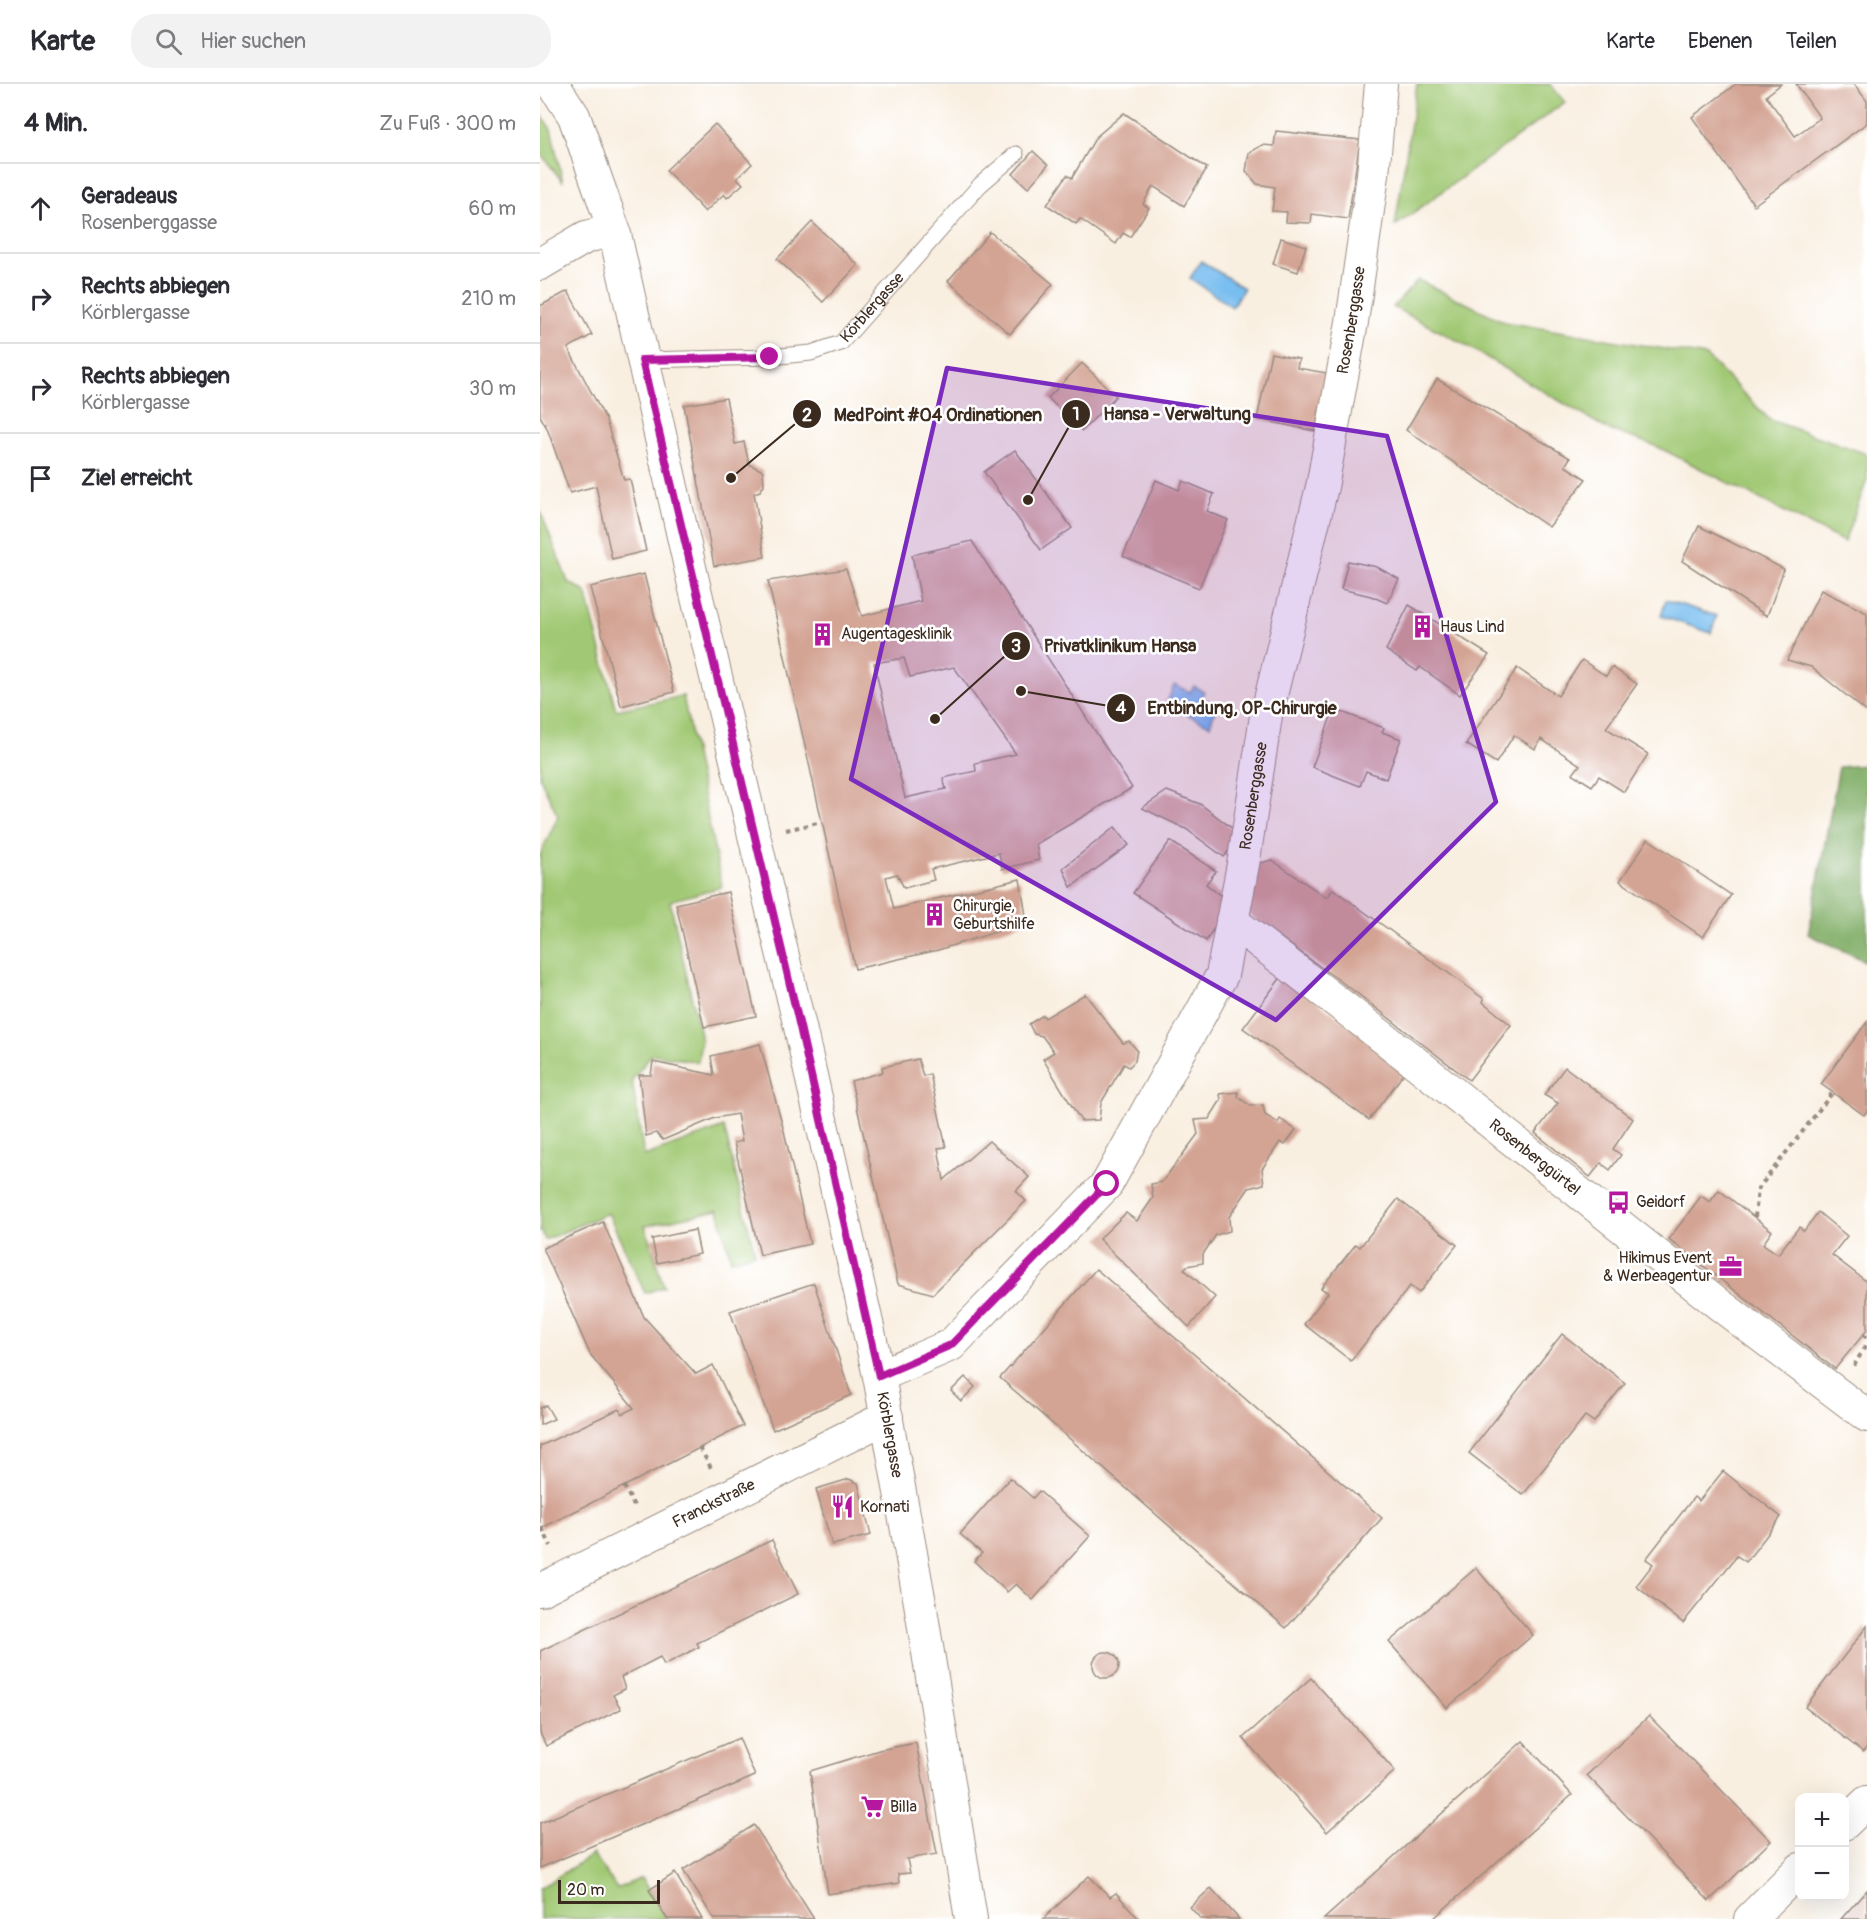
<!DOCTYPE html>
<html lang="de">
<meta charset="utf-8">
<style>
:root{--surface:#fff;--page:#f2f2f3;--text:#2b2b33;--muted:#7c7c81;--line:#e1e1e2}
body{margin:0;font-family:Pangolin,sans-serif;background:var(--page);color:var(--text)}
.controls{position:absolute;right:18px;bottom:18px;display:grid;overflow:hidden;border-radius:12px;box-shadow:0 6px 24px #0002}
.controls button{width:54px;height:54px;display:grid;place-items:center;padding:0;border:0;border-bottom:2px solid var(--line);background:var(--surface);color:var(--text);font:30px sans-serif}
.scale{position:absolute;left:18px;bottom:15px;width:102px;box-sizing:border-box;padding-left:6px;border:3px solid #3b2a1e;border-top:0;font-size:16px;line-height:21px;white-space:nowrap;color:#3b2a1e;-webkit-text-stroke:4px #fff;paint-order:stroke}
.stop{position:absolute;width:18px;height:18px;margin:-14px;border:4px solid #b5179e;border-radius:50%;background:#fff}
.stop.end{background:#b5179e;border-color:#fff;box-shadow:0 2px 6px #0008}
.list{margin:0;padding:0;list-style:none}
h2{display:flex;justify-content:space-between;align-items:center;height:78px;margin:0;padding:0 24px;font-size:26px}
h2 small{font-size:20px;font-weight:400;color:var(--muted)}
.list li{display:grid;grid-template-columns:39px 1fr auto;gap:18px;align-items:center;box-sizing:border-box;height:90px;padding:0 24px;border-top:2px solid var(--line)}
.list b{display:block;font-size:22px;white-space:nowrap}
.list p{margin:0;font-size:20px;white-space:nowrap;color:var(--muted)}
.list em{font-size:20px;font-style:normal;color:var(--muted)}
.icon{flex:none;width:33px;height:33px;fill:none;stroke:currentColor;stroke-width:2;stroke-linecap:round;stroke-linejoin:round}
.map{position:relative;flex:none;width:1327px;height:1835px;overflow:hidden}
header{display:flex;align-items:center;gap:36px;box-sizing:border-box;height:84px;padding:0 30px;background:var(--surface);border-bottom:2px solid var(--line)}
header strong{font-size:28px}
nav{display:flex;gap:33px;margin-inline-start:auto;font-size:21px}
.search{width:420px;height:54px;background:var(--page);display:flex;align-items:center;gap:15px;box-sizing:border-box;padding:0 21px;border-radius:24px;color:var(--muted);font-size:22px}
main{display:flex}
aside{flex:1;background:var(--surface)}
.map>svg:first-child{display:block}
</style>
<header>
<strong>Karte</strong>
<div class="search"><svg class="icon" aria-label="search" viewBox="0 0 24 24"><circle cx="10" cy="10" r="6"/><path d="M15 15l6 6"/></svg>Hier suchen</div>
<nav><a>Karte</a><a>Ebenen</a><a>Teilen</a></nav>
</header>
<main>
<aside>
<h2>4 Min.<small>Zu Fuß · 300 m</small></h2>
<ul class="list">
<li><svg class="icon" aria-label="ahead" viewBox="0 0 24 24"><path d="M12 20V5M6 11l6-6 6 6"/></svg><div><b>Geradeaus</b><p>Rosenberggasse</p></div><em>60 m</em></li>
<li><svg class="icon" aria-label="right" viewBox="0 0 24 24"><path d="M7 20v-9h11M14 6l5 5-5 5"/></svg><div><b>Rechts abbiegen</b><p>Körblergasse</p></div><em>210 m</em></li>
<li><svg class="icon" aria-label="right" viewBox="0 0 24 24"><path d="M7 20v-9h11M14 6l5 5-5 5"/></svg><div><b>Rechts abbiegen</b><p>Körblergasse</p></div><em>30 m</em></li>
<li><svg class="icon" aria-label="arrive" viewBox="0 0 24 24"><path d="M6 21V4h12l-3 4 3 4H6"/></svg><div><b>Ziel erreicht</b></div></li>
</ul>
</aside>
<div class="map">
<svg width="1327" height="1835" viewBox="0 0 1327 1835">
<rect width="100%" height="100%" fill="#fff"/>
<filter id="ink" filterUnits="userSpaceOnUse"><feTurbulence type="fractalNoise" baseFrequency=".0167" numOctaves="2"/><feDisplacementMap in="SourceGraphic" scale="12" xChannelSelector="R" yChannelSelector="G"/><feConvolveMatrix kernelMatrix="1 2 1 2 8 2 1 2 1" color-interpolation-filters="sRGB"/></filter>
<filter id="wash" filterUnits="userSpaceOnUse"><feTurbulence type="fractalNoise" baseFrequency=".008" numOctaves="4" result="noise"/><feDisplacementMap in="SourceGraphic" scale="24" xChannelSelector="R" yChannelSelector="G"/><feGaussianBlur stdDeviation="1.35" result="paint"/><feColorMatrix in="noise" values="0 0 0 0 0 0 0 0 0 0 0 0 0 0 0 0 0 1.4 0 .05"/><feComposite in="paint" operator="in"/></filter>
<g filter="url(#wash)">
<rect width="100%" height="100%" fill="#f9efe1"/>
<g fill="#a1c974" stroke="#6e7a49" stroke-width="1.5">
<polygon points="877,0 1010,0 1025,18 855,142"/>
<polygon points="0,29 11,45 23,98 0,69"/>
<polygon points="878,196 965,238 1166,272 1230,336 1327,370 1327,396 1304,458 1118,363 1067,345 924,260 853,223"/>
<polygon points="0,426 28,498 46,508 76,626 143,612 182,803 130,817 161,955 158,978 112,970 92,996 104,1072 184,1043 215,1169 191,1176 178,1126 105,1142 124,1203 105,1209 68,1129 5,1156 2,1148 0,1148 0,771 18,732 0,694"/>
<polygon points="53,1770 77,1805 101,1794 127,1835 0,1835 0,1804"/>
</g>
<polygon fill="#80ad66" stroke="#5e6c42" stroke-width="1.5" points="1327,681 1327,878 1268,850 1299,683"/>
<g fill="#79bef0" stroke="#5a7487" stroke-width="1.5">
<polygon points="661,177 704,204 692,223 650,194"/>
<polygon points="1126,516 1177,532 1171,549 1121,532"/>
<polygon points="634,601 650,608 654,602 664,608 661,614 677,621 670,641 626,621"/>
</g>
<g id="blocks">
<g fill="#d3a393" fill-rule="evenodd">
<polygon points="1196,0 1241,0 1226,12 1255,52 1280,34 1256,0 1314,0 1327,17 1327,39 1214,121 1152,33"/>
<polygon points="584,29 667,84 644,122 613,102 603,120 609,124 590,153 583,149 576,160 540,135 536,140 507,121 527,91 532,94 556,53"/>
<polygon points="175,40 212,80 197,94 203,100 187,114 184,110 165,128 126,86"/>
<polygon points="736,47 820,56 808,135 772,130 771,139 746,138 747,128 732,127 735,103 717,100 706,87 709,69 722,61 734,62"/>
<polygon points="493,67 508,81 488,104 473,90"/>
<polygon points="272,138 318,181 283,218 237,175"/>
<polygon points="450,148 513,200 470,250 408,197"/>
<polygon points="741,154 766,162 758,188 733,180"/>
<polygon points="28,207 52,251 28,264 66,336 84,396 90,395 106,467 72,475 56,402 30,409 7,344 0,332 0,222"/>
<polygon points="731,269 759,275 757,284 787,289 775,347 717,335"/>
<polygon points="542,279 576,312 542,347 508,314"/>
<polygon points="897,295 1030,374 1025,382 1046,395 1009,443 866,346"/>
<polygon points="186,314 195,360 204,358 209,380 223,387 224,401 220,407 214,409 225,473 174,482 144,321"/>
<polygon points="475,366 532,444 501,466 444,388"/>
<polygon points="616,396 639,406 643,397 674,410 667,427 688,436 659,504 583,472"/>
<polygon points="1159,442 1244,485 1227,532 1142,477"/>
<path d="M432,457L592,704L496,760L499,776L462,785L459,769L391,785L394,796L364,804L357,790L346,793L354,825L480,795L487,838L398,866L315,885L228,497L306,485L322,532L381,517L372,471ZM364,574L370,593L414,583L476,670L435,679L436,687L403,694L406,705L365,714L334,579Z"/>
<polygon points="808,477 837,483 859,495 847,519 831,512 801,505"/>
<polygon points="104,490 134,608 81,622 50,503"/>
<polygon points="1281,506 1327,529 1327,628 1271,583 1247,576"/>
<polygon points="869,521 949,571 920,611 880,583 877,587 846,566"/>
<polygon points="1042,576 1066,592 1072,583 1097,600 1066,644 1108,670 1084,708 1059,692 1052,702 1033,690 1040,681 1001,655 995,665 974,651 956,679 926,660 977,584 1018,612"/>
<polygon points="794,625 844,644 842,648 861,655 846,695 826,687 820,702 772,683"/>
<polygon points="627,707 660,720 701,751 684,773 646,745 602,724"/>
<polygon points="575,743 589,761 531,803 523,784"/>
<polygon points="1108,755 1191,811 1163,853 1080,797"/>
<polygon points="630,757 676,787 666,800 686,816 685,826 666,857 593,809"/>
<polygon points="732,776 787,814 793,805 944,915 943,918 971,941 929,996 818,910 704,827 713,781"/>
<polygon points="188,808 216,932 164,943 136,820"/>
<polygon points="742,892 868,984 829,1036 703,944"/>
<polygon points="545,910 583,959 589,957 597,966 595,977 589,983 584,980 561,1019 559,1036 541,1037 503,975 514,968 502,952 494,950 489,940 503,931 505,934"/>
<polygon points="1327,938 1327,1027 1324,1031 1281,1000"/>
<polygon points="220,960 244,1047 270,1160 220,1171 194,1059 202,1057 197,1030 175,1034 123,1056 116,1049 106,1052 99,991 111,991 113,978 174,991 171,972"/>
<polygon points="378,975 383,992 390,990 406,1063 398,1064 404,1096 449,1057 489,1093 476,1107 486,1117 393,1210 358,1200 311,997 343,988 342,983"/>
<polygon points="1025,983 1093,1035 1073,1065 1081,1071 1070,1086 1061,1079 1050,1093 995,1049 1018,1019 1004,1011"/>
<polygon points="698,1008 698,1013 711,1022 723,1021 725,1031 738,1039 740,1035 756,1046 745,1061 740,1058 722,1085 724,1100 709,1104 689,1133 690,1147 676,1151 663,1170 663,1179 647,1182 644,1185 675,1213 649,1243 559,1155 586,1129 597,1137 613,1114 611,1100 622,1098 658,1050 655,1036 669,1035 681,1016 680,1010"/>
<polygon points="1179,1106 1232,1147 1223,1160 1238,1170 1259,1143 1264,1147 1278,1128 1307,1152 1292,1171 1327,1198 1327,1246 1295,1285 1129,1155 1161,1112 1170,1118"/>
<polygon points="858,1115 917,1161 879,1209 870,1202 811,1277 764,1240 788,1209 781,1204 816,1160 820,1163"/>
<polygon points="63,1138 104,1233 156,1290 173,1281 203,1342 0,1445 0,1362 79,1325 82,1330 94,1324 50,1270 3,1164"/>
<polygon points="155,1146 160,1170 117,1179 112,1155"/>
<polygon points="556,1185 842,1434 746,1544 460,1294"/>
<polygon points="274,1199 311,1311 233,1346 190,1227"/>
<polygon points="1022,1250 1085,1299 1054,1338 1045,1332 983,1411 929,1369"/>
<polygon points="425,1293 435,1303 421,1317 411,1307"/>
<polygon points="6,1321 14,1335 0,1341 0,1324"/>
<polygon points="1183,1387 1241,1433 1206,1478 1197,1472 1143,1539 1096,1502 1113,1480 1106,1475 1154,1413 1159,1417"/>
<polygon points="470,1394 493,1414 499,1407 550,1452 493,1516 476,1500 467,1508 434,1477 442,1469 420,1450"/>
<polygon points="309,1395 318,1399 331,1451 292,1461 276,1405"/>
<polygon points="232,1456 258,1510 157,1559 159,1563 124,1581 120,1573 81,1593 85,1605 73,1611 81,1625 6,1662 0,1649 0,1567"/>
<polygon points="936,1484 993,1551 907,1624 849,1558"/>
<polygon points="1327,1542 1327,1663 1323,1668 1265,1623"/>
<circle cx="566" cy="1581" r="13"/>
<polygon points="771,1594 855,1687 787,1748 703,1654"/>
<polygon points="1109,1632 1231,1757 1169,1817 1047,1691"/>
<polygon points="199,1654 215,1692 0,1784 0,1739"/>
<polygon points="983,1657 1032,1711 893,1835 784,1835"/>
<polygon points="376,1659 397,1770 367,1775 370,1789 358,1790 359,1799 288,1810 270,1687 339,1666"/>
<polygon points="214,1741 274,1835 174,1835 143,1786"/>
<polygon points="135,1789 162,1835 127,1835 109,1806"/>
<polygon points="549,1792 570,1813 576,1809 599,1835 503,1835"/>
<polygon points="671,1804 699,1835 661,1835 650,1823"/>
<polygon points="1327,1806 1327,1835 1301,1835"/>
</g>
</g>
</g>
<g filter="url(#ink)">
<use href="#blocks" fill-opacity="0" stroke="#9a8c80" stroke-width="1.5"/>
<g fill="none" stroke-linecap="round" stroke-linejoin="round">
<defs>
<g id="lane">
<path id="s1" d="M102,276L230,273L271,269L301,259L440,101L476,70"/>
</g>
<g id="street">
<path id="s2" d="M13,0L34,32L74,146L154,501L260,943L339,1292L380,1519L431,1835"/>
<polyline points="0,180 46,153 74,146"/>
<path id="s3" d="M692,837L871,975L1180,1221L1327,1332"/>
<path id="s4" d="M339,1292L411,1261L567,1100L682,891L704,775L726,632L782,403L812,238L833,91L841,0"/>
<path id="s5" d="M0,1506L347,1333"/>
<polyline points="1304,1740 1327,1718"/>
<polyline points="1210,1835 1260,1785"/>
</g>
</defs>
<use href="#lane" stroke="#9a8c80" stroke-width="17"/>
<use href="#street" stroke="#9a8c80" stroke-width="34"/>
<g stroke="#9a8c80" stroke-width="4" stroke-dasharray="4.5 4.5" stroke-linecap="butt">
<polyline points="246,746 282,738"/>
<polyline points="1215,1133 1218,1105 1293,1008"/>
<polyline points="1323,1251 1327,1254"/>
<polyline points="1314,1282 1327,1259"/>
<polyline points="160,1364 171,1384"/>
<polyline points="84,1402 94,1422"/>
<polyline points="2,1444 11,1462"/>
</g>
<use href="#lane" stroke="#fff" stroke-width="15"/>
<use href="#street" stroke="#fff" stroke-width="32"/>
</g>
</g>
<g fill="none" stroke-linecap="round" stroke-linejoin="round" filter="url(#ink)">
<polyline stroke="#b5179e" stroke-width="8" points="230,273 102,276 260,943 339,1292 411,1261 567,1100"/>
</g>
<path fill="#7b2cbf" fill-opacity="0.2" stroke="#7b2cbf" stroke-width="4.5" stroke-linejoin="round" d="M407,284L847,352L956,718L736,936L311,695Z"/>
<defs>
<symbol id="building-bare" viewBox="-9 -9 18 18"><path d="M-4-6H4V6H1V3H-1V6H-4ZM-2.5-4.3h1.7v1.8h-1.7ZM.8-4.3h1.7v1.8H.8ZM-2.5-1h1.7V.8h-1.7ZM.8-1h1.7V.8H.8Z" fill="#b5179e" stroke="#fff" stroke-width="2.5" paint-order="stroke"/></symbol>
<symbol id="bus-bare" viewBox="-9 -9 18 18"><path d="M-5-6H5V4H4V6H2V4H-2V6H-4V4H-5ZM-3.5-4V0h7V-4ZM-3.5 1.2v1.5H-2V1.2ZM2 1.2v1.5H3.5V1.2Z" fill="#b5179e" stroke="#fff" stroke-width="2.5" paint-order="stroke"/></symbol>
<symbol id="office-bare" viewBox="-9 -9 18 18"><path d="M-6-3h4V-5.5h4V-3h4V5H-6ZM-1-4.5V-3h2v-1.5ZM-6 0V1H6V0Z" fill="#b5179e" stroke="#fff" stroke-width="2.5" paint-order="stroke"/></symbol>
<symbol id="restaurant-bare" viewBox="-9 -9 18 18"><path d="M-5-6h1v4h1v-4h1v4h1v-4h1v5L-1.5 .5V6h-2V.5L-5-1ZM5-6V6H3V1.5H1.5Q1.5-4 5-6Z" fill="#b5179e" stroke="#fff" stroke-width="2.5" paint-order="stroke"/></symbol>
<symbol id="supermarket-bare" viewBox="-9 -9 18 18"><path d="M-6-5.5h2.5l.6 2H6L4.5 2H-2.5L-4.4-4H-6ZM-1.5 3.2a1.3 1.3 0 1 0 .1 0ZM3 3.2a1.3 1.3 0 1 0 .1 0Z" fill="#b5179e" stroke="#fff" stroke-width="2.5" paint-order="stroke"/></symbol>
</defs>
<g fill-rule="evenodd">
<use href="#building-bare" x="866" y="526" width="33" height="33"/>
<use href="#building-bare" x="266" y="534" width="33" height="33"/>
<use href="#building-bare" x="378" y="814" width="33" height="33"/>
<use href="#bus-bare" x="1062" y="1102" width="33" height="33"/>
<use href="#office-bare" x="1174" y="1166" width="33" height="33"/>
<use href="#restaurant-bare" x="286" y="1406" width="33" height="33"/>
<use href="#supermarket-bare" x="316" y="1706" width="33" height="33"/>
</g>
<g text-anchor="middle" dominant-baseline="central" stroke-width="5" stroke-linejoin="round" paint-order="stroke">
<g font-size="16" fill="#3b2a1e" stroke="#fff">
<text stroke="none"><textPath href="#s1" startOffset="248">Körblergasse</textPath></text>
<text stroke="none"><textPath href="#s4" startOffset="1209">Rosenberggasse</textPath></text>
<text stroke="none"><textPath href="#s4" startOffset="723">Rosenberggasse</textPath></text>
<text stroke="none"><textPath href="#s3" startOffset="384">Rosenberggürtel</textPath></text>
<text stroke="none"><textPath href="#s2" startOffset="1395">Körblergasse</textPath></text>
<text stroke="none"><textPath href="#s5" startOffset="194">Franckstraße</textPath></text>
</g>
<g font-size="16" fill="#3b2a1e" stroke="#fff" text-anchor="start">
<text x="900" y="543">Haus Lind</text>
<text x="301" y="550">Augentagesklinik</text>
<text x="413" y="822">Chirurgie,<tspan x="413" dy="18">Geburtshilfe</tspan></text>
<text x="1096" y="1118">Geidorf</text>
<text x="1172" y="1174" text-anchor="end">Hikimus Event<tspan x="1172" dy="18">&amp; Werbeagentur</tspan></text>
<text x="320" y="1423">Kornati</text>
<text x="350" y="1723">Billa</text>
</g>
</g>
<path fill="none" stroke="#3b2a1e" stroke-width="2" d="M488 416L536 330M191 394L267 330M395 635L476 562M481 607L581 624"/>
<g fill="#3b2a1e" stroke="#fff" stroke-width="2">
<circle cx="488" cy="416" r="6"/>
<circle cx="191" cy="394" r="6"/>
<circle cx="395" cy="635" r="6"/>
<circle cx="481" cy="607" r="6"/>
<circle cx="536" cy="330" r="15"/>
<circle cx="267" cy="330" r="15"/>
<circle cx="476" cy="562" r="15"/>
<circle cx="581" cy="624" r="15"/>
</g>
<g font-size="18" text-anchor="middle" font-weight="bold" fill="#fff">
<text x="536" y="336">1</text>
<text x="267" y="337">2</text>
<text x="476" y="568">3</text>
<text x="581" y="630">4</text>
</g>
<g font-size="18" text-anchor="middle" font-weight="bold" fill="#3b2a1e" stroke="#fff" stroke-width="5" stroke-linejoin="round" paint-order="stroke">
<text x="637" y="336">Hansa - Verwaltung</text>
<text x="398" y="337">MedPoint #04 Ordinationen</text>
<text x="580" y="568">Privatklinikum Hansa</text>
<text x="702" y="630">Entbindung, OP-Chirurgie</text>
</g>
</svg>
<div class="controls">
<button>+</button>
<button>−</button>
</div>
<div class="scale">20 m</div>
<div class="stop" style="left:567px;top:1100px"></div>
<div class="stop end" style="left:230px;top:273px"></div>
</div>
</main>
